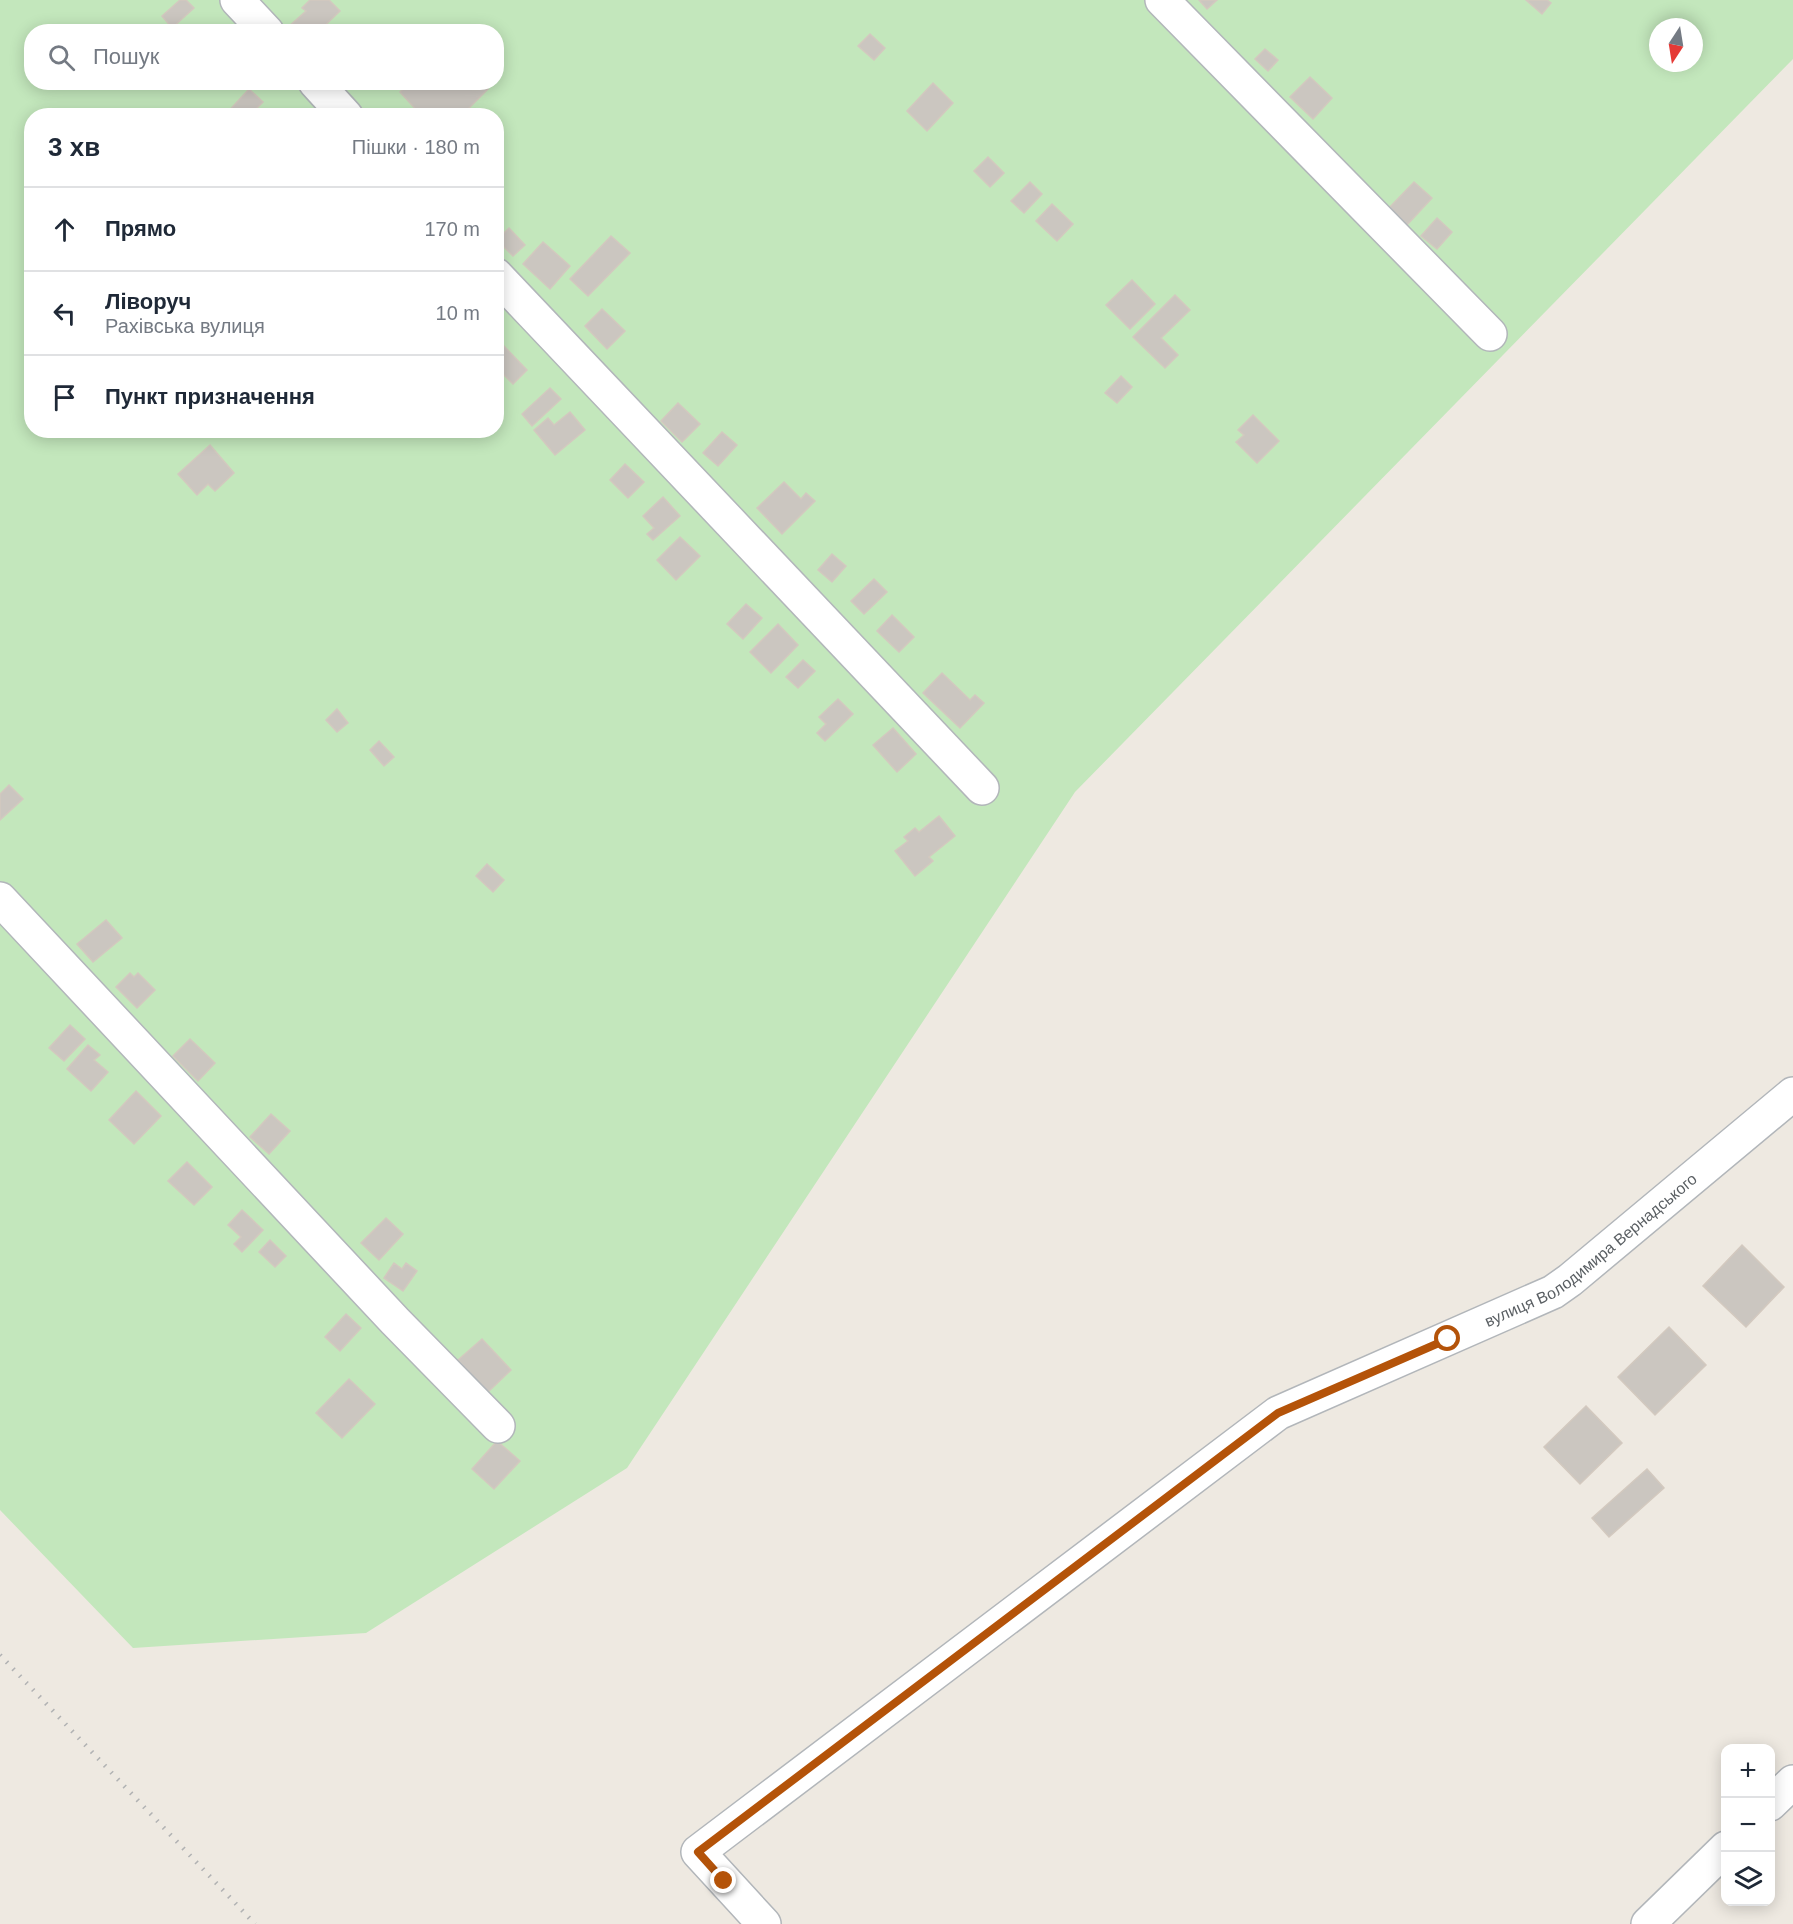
<!DOCTYPE html>
<html lang="uk">
<meta charset="utf-8">
<style>
:root{--surface:#fff;--page:#f2f2f3;--text:#1f2937;--muted:#747a83;--line:#e0e1e3}
body{margin:0;font-family:Helvetica,sans-serif;background:var(--page);color:var(--text)}
.controls{position:absolute;right:18px;bottom:18px;display:grid;overflow:hidden;border-radius:12px;box-shadow:0 3px 15px #0003}
.controls button{width:54px;height:54px;display:grid;place-items:center;padding:0;border:0;border-bottom:2px solid var(--line);background:var(--surface);color:var(--text);font:30px sans-serif}
.compass{position:absolute;left:1649px;top:18px;width:54px;height:54px;border-radius:50%;background:var(--surface);box-shadow:0 3px 15px #0003;rotate:192deg}
.stop{position:absolute;width:18px;height:18px;margin:-14px;border:4px solid #b45309;border-radius:50%;background:#fff}
.stop.end{background:#b45309;border-color:#fff;box-shadow:0 2px 6px #0008}
.list{margin:0;padding:0;list-style:none}
h2{display:flex;justify-content:space-between;align-items:center;height:78px;margin:0;padding:0 24px;font-size:26px}
h2 small{font-size:20px;font-weight:400;color:var(--muted)}
.list li{display:grid;grid-template-columns:39px 1fr auto;gap:18px;align-items:center;box-sizing:border-box;height:84px;padding:0 24px;border-top:2px solid var(--line)}
.list b{display:block;font-size:22px;white-space:nowrap}
.list p{margin:0;font-size:20px;white-space:nowrap;color:var(--muted)}
.list em{font-size:20px;font-style:normal;color:var(--muted)}
.icon{flex:none;width:33px;height:33px;fill:none;stroke:currentColor;stroke-width:2;stroke-linecap:round;stroke-linejoin:round}
.map{position:relative;flex:none;width:1793px;height:1924px;overflow:hidden}
.search{position:absolute;background:var(--surface);box-shadow:0 3px 15px #0003;left:24px;top:24px;width:480px;height:66px;display:flex;align-items:center;gap:15px;box-sizing:border-box;padding:0 21px;border-radius:24px;color:var(--muted);font-size:22px}
.panel{position:absolute;background:var(--surface);box-shadow:0 3px 15px #0003;left:24px;top:108px;width:480px;height:330px;border-radius:24px}
.map>svg:first-child{display:block}
</style>
<div class="map">
<svg width="1793" height="1924" viewBox="0 0 1793 1924">
<rect width="100%" height="100%" fill="#eee9e1"/>
<path fill="#c3e7bc" fill-rule="evenodd" d="M0,0H1793V59L1075,792L627,1468L366,1633L133,1648L0,1510ZM1658,27H1694V63H1658ZM32,32H496V82H32ZM32,116H496V430H32Z"/>
<g fill="#cbc6c0" stroke="#d3c9bf" stroke-width="1.5">
<polygon points="180,0 186,0 194,8 172,28 162,16"/>
<polygon points="310,0 329,0 340,11 318,32 289,32 286,29 306,11 302,8"/>
<polygon points="1199,0 1217,0 1207,9"/>
<polygon points="1526,0 1547,0 1551,3 1542,14"/>
<polygon points="870,34 885,48 874,60 858,46"/>
<polygon points="1265,49 1278,60 1268,71 1255,59"/>
<polygon points="1310,77 1332,98 1313,119 1290,97"/>
<polygon points="410,82 481,82 488,89 461,116 422,116 400,92"/>
<polygon points="933,83 953,103 927,131 907,111"/>
<polygon points="249,89 263,102 255,110 262,116 224,116"/>
<polygon points="988,157 1004,173 990,187 974,171"/>
<polygon points="1030,182 1042,194 1024,213 1011,201"/>
<polygon points="1414,182 1432,198 1407,225 1389,208"/>
<polygon points="1052,204 1073,224 1057,241 1036,221"/>
<polygon points="1437,218 1452,232 1437,249 1421,236"/>
<polygon points="509,228 525,245 513,256 497,240"/>
<polygon points="611,236 630,253 588,296 570,279"/>
<polygon points="543,242 570,266 550,289 523,264"/>
<polygon points="1132,280 1155,304 1130,329 1106,305"/>
<polygon points="1175,295 1190,310 1161,338 1178,355 1165,368 1133,337"/>
<polygon points="602,309 625,331 607,349 585,326"/>
<polygon points="503,345 527,370 513,384 496,367 496,351"/>
<polygon points="1121,376 1132,387 1117,403 1105,393"/>
<polygon points="550,388 561,399 532,426 522,414"/>
<polygon points="678,403 700,424 682,442 661,421"/>
<polygon points="570,412 585,430 555,455 534,430 548,418 554,425"/>
<polygon points="1253,415 1279,441 1257,463 1236,442 1244,435 1238,430"/>
<polygon points="722,432 737,445 718,466 703,453"/>
<polygon points="210,445 234,473 215,491 208,484 197,495 178,474"/>
<polygon points="625,464 644,482 628,498 610,480"/>
<polygon points="784,482 801,499 806,493 815,501 782,534 757,508"/>
<polygon points="663,497 680,516 653,540 647,534 654,528 643,516"/>
<polygon points="680,537 700,556 676,580 657,560"/>
<polygon points="832,554 846,566 832,582 818,570"/>
<polygon points="874,579 887,592 864,614 851,601"/>
<polygon points="746,604 762,618 743,639 727,624"/>
<polygon points="892,615 914,637 899,652 877,631"/>
<polygon points="778,624 798,645 771,673 750,652"/>
<polygon points="803,660 815,671 798,688 786,677"/>
<polygon points="942,673 970,700 975,695 984,703 960,728 923,693"/>
<polygon points="838,699 853,714 825,741 817,733 826,724 819,717"/>
<polygon points="337,709 348,723 337,732 326,720"/>
<polygon points="893,728 916,754 897,772 873,745"/>
<polygon points="379,741 394,757 384,766 370,750"/>
<polygon points="9,785 23,799 0,820 0,794"/>
<polygon points="939,816 955,836 929,857 933,861 915,876 895,851 908,841 904,837 915,828 919,832"/>
<polygon points="487,864 504,880 493,892 476,876"/>
<polygon points="106,920 122,938 93,962 77,944"/>
<polygon points="130,973 134,977 138,973 155,990 137,1008 116,987"/>
<polygon points="70,1025 85,1039 64,1061 49,1048"/>
<polygon points="190,1039 215,1063 198,1081 173,1056"/>
<polygon points="88,1045 100,1055 94,1060 108,1072 91,1091 67,1069"/>
<polygon points="136,1091 161,1116 134,1144 109,1120"/>
<polygon points="271,1114 290,1131 269,1154 250,1137"/>
<polygon points="187,1162 212,1187 194,1205 168,1181"/>
<polygon points="242,1210 263,1230 242,1252 234,1244 241,1237 228,1225"/>
<polygon points="386,1218 403,1234 379,1260 361,1243"/>
<polygon points="270,1240 286,1256 275,1267 259,1252"/>
<polygon points="1742,1245 1784,1287 1746,1327 1703,1286"/>
<polygon points="394,1263 402,1269 406,1263 417,1271 403,1291 384,1278"/>
<polygon points="346,1314 361,1328 340,1351 325,1337"/>
<polygon points="1669,1327 1706,1365 1655,1415 1618,1377"/>
<polygon points="482,1339 511,1370 488,1392 458,1360"/>
<polygon points="349,1379 375,1404 342,1438 316,1413"/>
<polygon points="1586,1406 1622,1443 1580,1484 1544,1447"/>
<polygon points="497,1441 520,1461 494,1489 472,1469"/>
<polygon points="1647,1469 1664,1488 1609,1537 1592,1518"/>
</g>
<g fill="none" stroke-linecap="round" stroke-linejoin="round">
<defs>
<g id="minor">
<polyline points="237,0 267,32"/>
<polyline points="1162,0 1490,334"/>
<polyline points="315,82 346,116"/>
<polyline points="496,275 982,788"/>
<polyline points="0,899 395,1321 498,1426"/>
<polyline points="1770,1804 1793,1782"/>
<path id="s1" d="M764,1924L698,1852L1278,1413L1553,1292L1570,1280L1793,1094"/>
<polyline points="1648,1924 1726,1848"/>
</g>
</defs>
<use href="#minor" stroke="#b2b6ba" stroke-width="36"/>
<use href="#minor" stroke="#fff" stroke-width="33"/>
<polyline stroke="#b1b2b3" stroke-width="4.5" stroke-dasharray="1.5 8" stroke-linecap="butt" points="0,1655 255,1924"/>
</g>
<g fill="none" stroke-linecap="round" stroke-linejoin="round">
<polyline stroke="#b45309" stroke-width="8" points="724,1881 698,1852 1278,1413 1448,1339"/>
</g>
<g text-anchor="middle" dominant-baseline="central" stroke-width="4.5" stroke-linejoin="round" paint-order="stroke">
<g font-size="16" fill="#5a5f63" stroke="#fff">
<text stroke="none"><textPath href="#s1" startOffset="1180">вулиця Володимира Вернадського</textPath></text>
</g>
</g>
</svg>
<div class="controls">
<button>+</button>
<button>−</button>
<button><svg class="icon" aria-label="layers" viewBox="0 0 24 24"><path d="M12 4l9 5-9 5-9-5zM3 14l9 5 9-5"/></svg></button>
</div>
<svg class="compass" viewBox="-18 -18 36 36"><path d="M0-13l5 13h-10z" fill="#e53935"/><path d="M0 13l5-13h-10z" fill="#747a83"/></svg>
<div class="stop" style="left:1448px;top:1339px"></div>
<div class="stop end" style="left:724px;top:1881px"></div>
<div class="search"><svg class="icon" aria-label="search" viewBox="0 0 24 24"><circle cx="10" cy="10" r="6"/><path d="M15 15l6 6"/></svg>Пошук</div>
<section class="panel">
<h2>3 хв<small>Пішки · 180 m</small></h2>
<ul class="list">
<li><svg class="icon" aria-label="ahead" viewBox="0 0 24 24"><path d="M12 20V5M6 11l6-6 6 6"/></svg><div><b>Прямо</b></div><em>170 m</em></li>
<li><svg class="icon" aria-label="left" viewBox="0 0 24 24"><path d="M17 20v-9H6M10 6l-5 5 5 5"/></svg><div><b>Ліворуч</b><p>Рахівська вулиця</p></div><em>10 m</em></li>
<li><svg class="icon" aria-label="arrive" viewBox="0 0 24 24"><path d="M6 21V4h12l-3 4 3 4H6"/></svg><div><b>Пункт призначення</b></div></li>
</ul>
</section>
</div>
